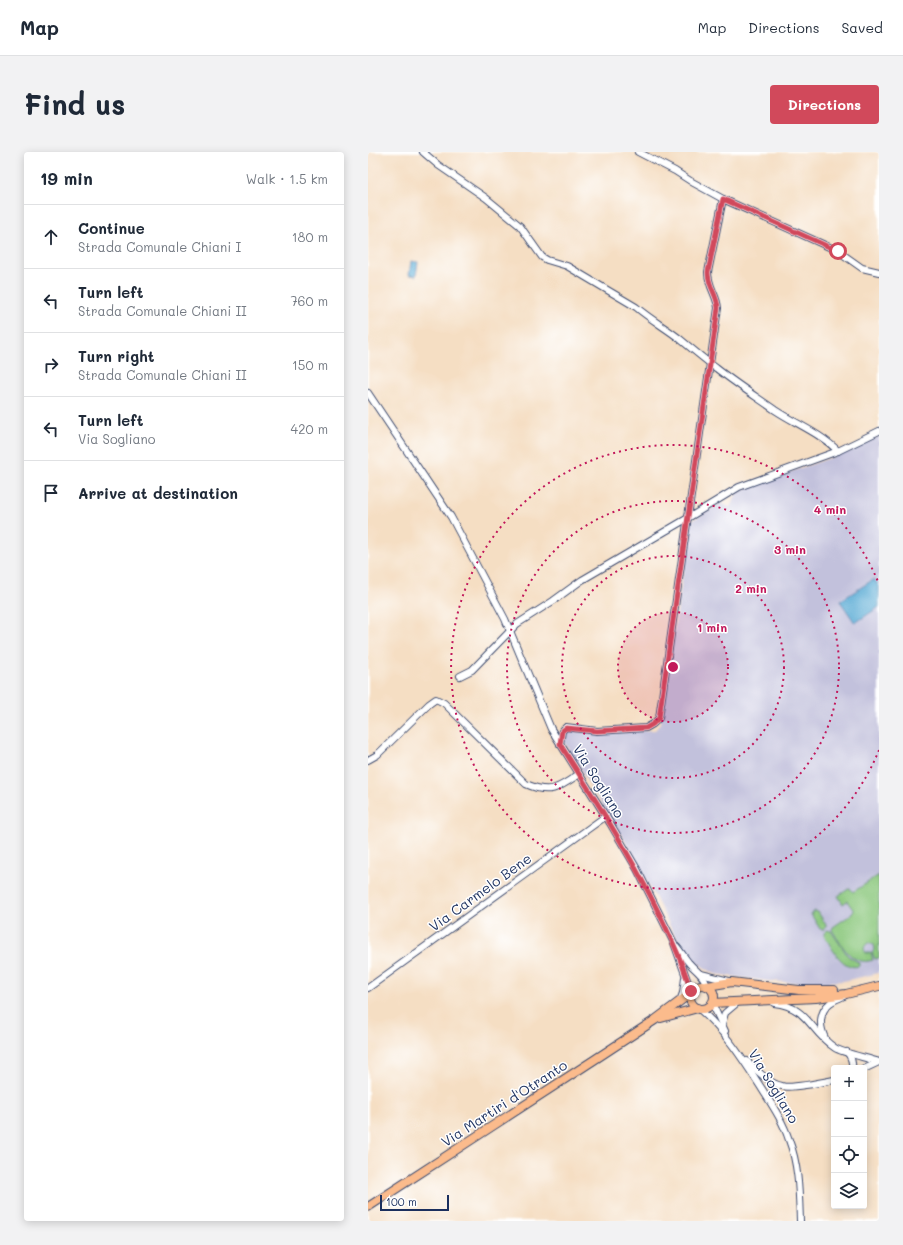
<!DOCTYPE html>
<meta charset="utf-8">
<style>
:root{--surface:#fff;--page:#f2f2f3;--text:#1f2937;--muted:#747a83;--line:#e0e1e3;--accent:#d1495b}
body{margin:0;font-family:Mali,sans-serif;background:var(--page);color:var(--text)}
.controls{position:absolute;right:12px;bottom:12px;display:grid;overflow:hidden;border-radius:4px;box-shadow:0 2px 10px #0003}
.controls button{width:36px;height:36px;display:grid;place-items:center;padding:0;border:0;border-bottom:1px solid var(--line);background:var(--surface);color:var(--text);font:20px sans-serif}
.scale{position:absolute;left:12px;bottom:10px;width:69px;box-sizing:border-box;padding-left:4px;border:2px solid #1b2f5e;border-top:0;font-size:11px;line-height:14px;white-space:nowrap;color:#1b2f5e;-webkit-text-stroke:3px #fff;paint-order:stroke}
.stop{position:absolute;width:12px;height:12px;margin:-9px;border:3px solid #d1495b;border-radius:50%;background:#fff}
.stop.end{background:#d1495b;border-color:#fff;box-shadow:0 1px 4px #0008}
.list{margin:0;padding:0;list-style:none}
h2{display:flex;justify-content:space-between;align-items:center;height:52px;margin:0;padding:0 16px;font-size:17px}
h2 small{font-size:13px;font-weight:400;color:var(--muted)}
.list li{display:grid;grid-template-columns:26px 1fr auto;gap:12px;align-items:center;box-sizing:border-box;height:64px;padding:0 16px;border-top:1px solid var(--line)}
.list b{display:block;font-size:15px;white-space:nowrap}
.list p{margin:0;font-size:13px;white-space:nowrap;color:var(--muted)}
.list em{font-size:13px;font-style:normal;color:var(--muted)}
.icon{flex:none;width:22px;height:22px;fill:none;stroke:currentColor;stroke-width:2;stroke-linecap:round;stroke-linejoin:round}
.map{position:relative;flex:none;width:511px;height:1069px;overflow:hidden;border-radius:4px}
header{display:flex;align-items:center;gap:24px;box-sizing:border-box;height:56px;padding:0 20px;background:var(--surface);border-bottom:1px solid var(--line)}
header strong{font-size:19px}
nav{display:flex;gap:22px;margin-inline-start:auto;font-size:14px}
.intro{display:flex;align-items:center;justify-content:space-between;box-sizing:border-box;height:96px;padding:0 24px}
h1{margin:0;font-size:28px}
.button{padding:10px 18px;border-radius:4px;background:var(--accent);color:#fff;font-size:14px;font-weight:700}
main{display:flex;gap:24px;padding:0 24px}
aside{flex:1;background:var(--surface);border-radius:4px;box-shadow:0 2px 10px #0003}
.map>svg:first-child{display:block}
</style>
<header>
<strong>Map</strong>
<nav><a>Map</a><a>Directions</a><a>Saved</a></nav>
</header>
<div class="intro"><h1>Find us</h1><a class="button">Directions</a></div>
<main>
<aside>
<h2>19 min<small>Walk · 1.5 km</small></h2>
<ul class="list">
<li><svg class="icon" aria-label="ahead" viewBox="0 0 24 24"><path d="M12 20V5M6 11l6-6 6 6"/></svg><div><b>Continue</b><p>Strada Comunale Chiani I</p></div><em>180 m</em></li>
<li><svg class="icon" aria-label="left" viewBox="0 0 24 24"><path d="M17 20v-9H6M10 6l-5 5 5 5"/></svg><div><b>Turn left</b><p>Strada Comunale Chiani II</p></div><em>760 m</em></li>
<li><svg class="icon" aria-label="right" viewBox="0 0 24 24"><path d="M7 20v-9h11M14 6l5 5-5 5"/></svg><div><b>Turn right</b><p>Strada Comunale Chiani II</p></div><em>150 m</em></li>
<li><svg class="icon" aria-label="left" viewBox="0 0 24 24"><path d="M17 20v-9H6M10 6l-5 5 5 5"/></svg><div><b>Turn left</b><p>Via Sogliano</p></div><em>420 m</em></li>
<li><svg class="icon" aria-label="arrive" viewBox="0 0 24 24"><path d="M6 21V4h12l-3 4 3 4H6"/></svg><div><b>Arrive at destination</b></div></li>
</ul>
</aside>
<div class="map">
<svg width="511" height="1069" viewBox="0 0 511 1069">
<rect width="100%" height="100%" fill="#fff"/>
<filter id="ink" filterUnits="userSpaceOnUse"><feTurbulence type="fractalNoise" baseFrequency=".025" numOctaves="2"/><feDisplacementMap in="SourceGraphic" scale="8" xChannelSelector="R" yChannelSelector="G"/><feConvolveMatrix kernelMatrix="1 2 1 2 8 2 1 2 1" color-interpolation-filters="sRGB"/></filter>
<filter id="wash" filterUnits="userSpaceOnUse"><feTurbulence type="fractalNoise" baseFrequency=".012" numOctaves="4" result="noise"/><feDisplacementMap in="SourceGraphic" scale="16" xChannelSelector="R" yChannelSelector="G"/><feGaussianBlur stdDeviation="0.9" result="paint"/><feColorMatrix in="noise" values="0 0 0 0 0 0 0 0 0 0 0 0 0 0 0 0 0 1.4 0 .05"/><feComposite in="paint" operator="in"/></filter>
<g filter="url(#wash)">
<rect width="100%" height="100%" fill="#f5dec3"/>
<polygon fill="#c2c1dc" points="511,284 511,821 476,829 438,831 399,829 347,822 329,811 320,802 305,780 264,700 216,624 211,612 207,610 200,598 201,596 196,591 197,580 199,578 231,582 283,578 287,578 292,572 323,369 353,351 362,355 369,341 390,331 482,299"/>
<g fill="#8cc87e" stroke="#547c6e">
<path d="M511,723V806L507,807L504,801L507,797L506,793L504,792L500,791C496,794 495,797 498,801H503L505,808C484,815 474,793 464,778L465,775L484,762V761L486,759L479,749L475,752L470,744L482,736L485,740Z"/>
<polygon points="447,759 450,760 458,773 458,775 455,778 452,777 444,764 443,762"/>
<path d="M459,778L463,779L480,804L491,811V814C474,819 463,794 456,783V781Z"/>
</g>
<g fill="#59aad4" stroke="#3a6c99">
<polygon points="43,109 50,110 48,124 41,123"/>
<polygon points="506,427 511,434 511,455 487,471 472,449"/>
</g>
</g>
<g filter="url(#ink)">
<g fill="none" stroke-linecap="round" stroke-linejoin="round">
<defs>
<g id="minor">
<path d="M55,0L70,13L118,46L152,74L174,105L179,108L199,114L268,155C282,167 298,176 312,187C324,197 336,207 348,216C367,231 387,244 407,258C428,272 452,281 470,299"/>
<polyline points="270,0 307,19 324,30 355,47 470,99 494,116 511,120"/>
<polyline points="0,241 83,365 137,467 183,577 242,671 269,717 306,791 323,839"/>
<polyline points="92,524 104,518 142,479 149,472 185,449 214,428 320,366 371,335 470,299 511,279"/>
<path d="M192,592L194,579L198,575L229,579L278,576L285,572L291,566L350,156C349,143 340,135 340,120L355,47"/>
<path d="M0,608L9,603L61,552L68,547L76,551L158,632C182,643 191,636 211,622"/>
<path d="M309,795C313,800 317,806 321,811C328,819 336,823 339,834"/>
<polyline points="333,822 361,829"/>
<polyline points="0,836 238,664"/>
<polyline points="312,849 315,841 317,826"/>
<polyline points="344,851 357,879"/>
<path d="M406,851C441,855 441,879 467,896C475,901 500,906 511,910"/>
<path d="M330,856C358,880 374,906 394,937C404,953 415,969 421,988C431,1014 431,1042 432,1069"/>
<polyline points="354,872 357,861 370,850"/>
<path d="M457,886C451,874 451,860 462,851C466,848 472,846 476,844"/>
<path d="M479,900C483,905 485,909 484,916"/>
<path d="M379,909C389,918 400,931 414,934C422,937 456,930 466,928"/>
<polyline points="496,917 511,910"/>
</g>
<g id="major">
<circle cx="334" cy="845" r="12"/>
<polyline points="339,834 364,830 431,838 466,838"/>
<polyline points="344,851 448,846 478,842 511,834"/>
<polyline points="293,866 330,856"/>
<polyline points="0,1055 226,908 287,868 323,841"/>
</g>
</defs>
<use href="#minor" stroke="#3c496d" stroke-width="8"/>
<use href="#major" stroke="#3c496d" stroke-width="10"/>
<use href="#minor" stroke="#fff" stroke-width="6"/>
<use href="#major" stroke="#fbbb8c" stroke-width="8"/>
</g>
</g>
<g fill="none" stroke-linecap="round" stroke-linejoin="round" filter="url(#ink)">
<path stroke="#d1495b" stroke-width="5" d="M323,839C318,823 312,806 305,791C274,721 233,656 192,592L194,579L198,576L229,579L278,576L285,572L291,566L350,156C349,142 340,135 340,120L355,47L470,99"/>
</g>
<circle cx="305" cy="515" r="55" fill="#c2185b" fill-opacity=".12"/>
<g fill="none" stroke="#c2185b" stroke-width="2" stroke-dasharray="2 4">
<circle cx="305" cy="515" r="55"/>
<circle cx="305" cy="515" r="111"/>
<circle cx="305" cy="515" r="166"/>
<path d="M511 598A222 222 0 1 1 511 432"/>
</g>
<g text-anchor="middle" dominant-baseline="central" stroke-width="3" stroke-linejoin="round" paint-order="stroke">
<g font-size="14" fill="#1b2f5e" stroke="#fff">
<text transform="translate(231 629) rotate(58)">Via Sogliano</text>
<text transform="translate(112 740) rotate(-36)">Via Carmelo Bene</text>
<text transform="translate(406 934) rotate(59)">Via Sogliano</text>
<text transform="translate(136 951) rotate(-33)">Via Martiri d'Otranto</text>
</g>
</g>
<circle cx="305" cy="515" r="6" fill="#c2185b" stroke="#fff" stroke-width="2"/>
<g font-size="12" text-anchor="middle" font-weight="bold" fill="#c2185b" stroke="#fff" stroke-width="3" stroke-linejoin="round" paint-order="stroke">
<text x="462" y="362">4 min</text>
<text x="422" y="402">3 min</text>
<text x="383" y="441">2 min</text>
<text x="344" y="480">1 min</text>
</g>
</svg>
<div class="controls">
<button>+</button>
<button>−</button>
<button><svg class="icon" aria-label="locate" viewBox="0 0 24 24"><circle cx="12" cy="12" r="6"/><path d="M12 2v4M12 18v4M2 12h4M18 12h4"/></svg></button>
<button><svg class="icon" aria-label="layers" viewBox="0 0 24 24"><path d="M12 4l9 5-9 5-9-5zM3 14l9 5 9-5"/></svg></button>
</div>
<div class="scale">100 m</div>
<div class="stop" style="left:470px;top:99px"></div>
<div class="stop end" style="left:323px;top:839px"></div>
</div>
</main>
